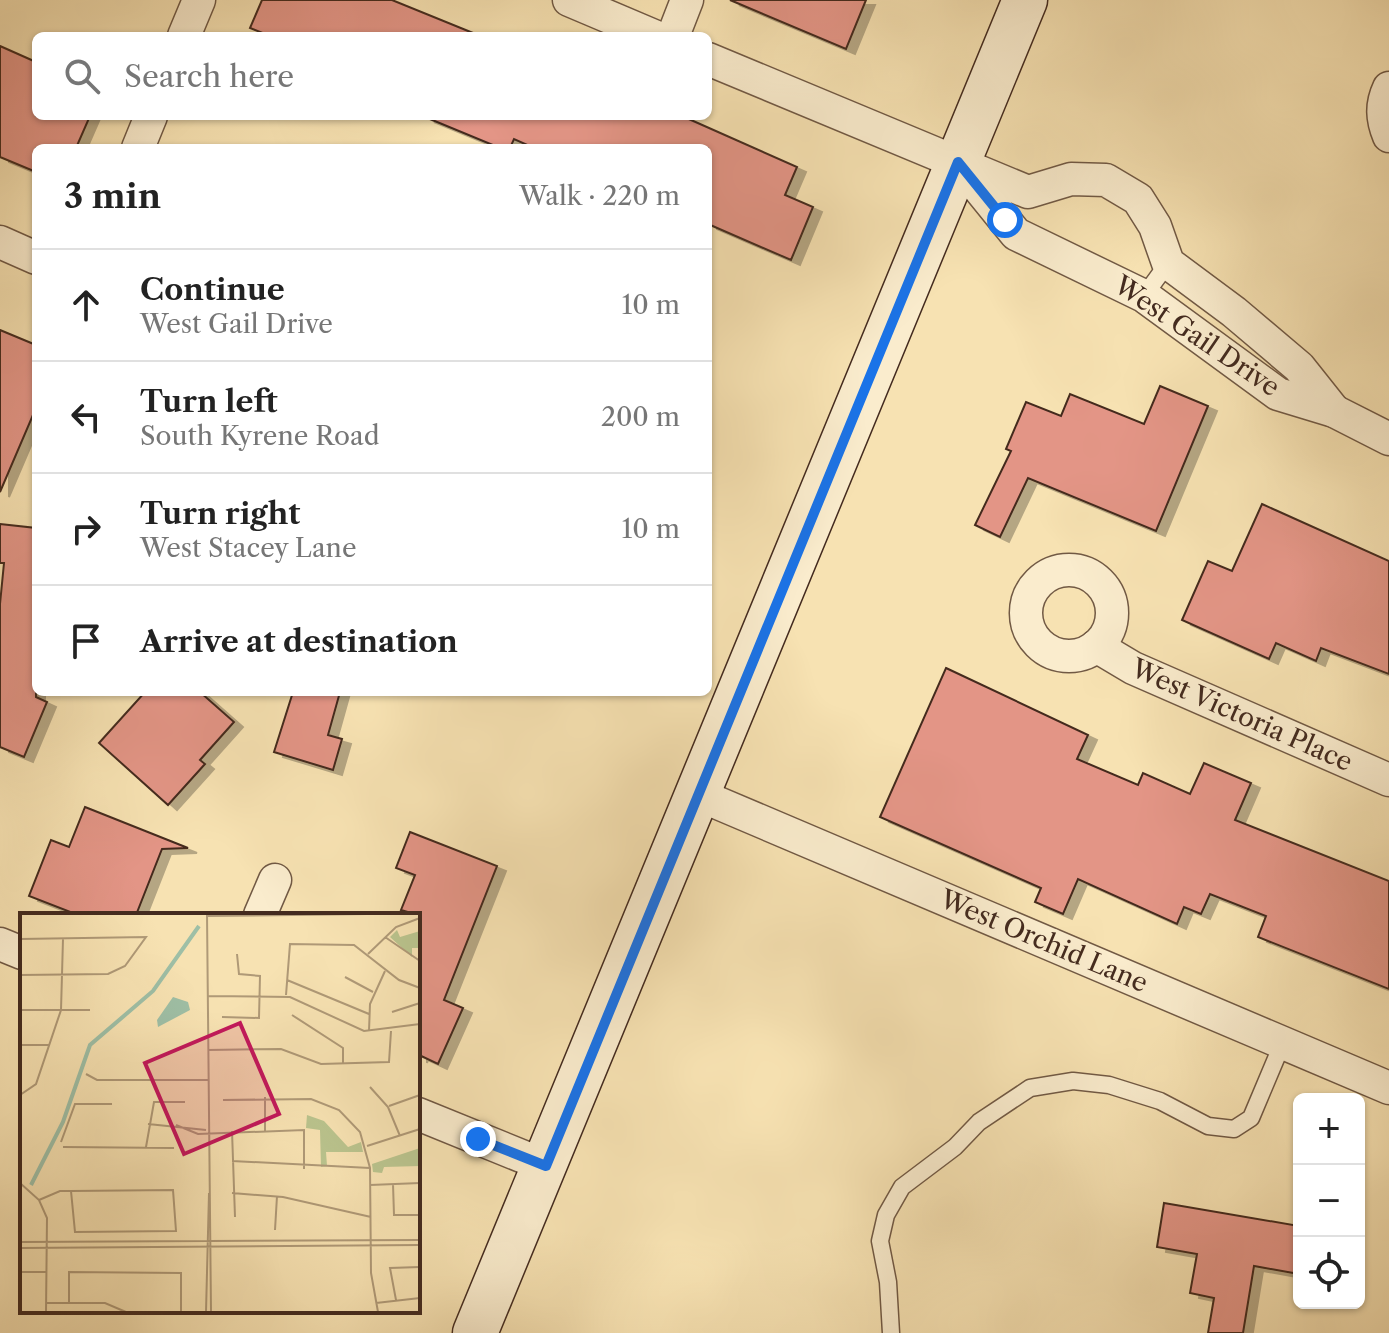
<!DOCTYPE html>
<meta charset="utf-8">
<style>
:root{--surface:#fff;--page:#f6f6f6;--text:#222;--muted:#767676;--line:#e0e0e0}
body{margin:0;font-family:"Libre Caslon Text",serif;background:var(--page);color:var(--text)}
.controls{position:absolute;right:24px;bottom:24px;display:grid;overflow:hidden;border-radius:12px;box-shadow:0 2px 6px #0004}
.controls button{width:72px;height:72px;display:grid;place-items:center;padding:0;border:0;border-bottom:2px solid var(--line);background:var(--surface);color:var(--text);font:40px sans-serif}
.stop{position:absolute;width:24px;height:24px;margin:-18px;border:6px solid #1a73e8;border-radius:50%;background:#fff}
.stop.end{background:#1a73e8;border-color:#fff;box-shadow:0 2px 8px #0008}
.list{margin:0;padding:0;list-style:none}
h2{display:flex;justify-content:space-between;align-items:center;height:104px;margin:0;padding:0 32px;font-size:34px}
h2 small{font-size:26px;font-weight:400;color:var(--muted)}
.list li{display:grid;grid-template-columns:52px 1fr auto;gap:24px;align-items:center;box-sizing:border-box;height:112px;padding:0 32px;border-top:2px solid var(--line)}
.list b{display:block;font-size:30px;white-space:nowrap}
.list p{margin:0;font-size:26px;white-space:nowrap;color:var(--muted)}
.list em{font-size:26px;font-style:normal;color:var(--muted)}
.icon{flex:none;width:44px;height:44px;fill:none;stroke:currentColor;stroke-width:2;stroke-linecap:round;stroke-linejoin:round}
.map{position:relative;flex:none;width:1389px;height:1333px;overflow:hidden}
.search{position:absolute;background:var(--surface);box-shadow:0 2px 6px #0004;left:32px;top:32px;width:680px;height:88px;display:flex;align-items:center;gap:20px;box-sizing:border-box;padding:0 28px;border-radius:12px;color:var(--muted);font-size:30px}
.panel{position:absolute;background:var(--surface);box-shadow:0 2px 6px #0004;left:32px;top:144px;width:680px;height:552px;border-radius:12px}
.map>svg:first-child{display:block}
</style>
<div class="map">
<svg width="1389" height="1333" viewBox="0 0 1389 1333">
<defs>
<filter id="shadow"><feDropShadow dx="9" dy="5" stdDeviation="0" flood-color="#0004"/></filter>
</defs>
<rect width="100%" height="100%" fill="#f7e2b2"/>
<filter id="stains"><feTurbulence type="fractalNoise" baseFrequency=".0025" numOctaves="4"/><feColorMatrix values="0 0 0 0 .2 0 0 0 0 .09 0 0 0 0 .02 0 0 0 .5 -.17"/></filter>
<radialGradient id="worn" r=".72"><stop offset=".6" stop-color="#630" stop-opacity="0"/><stop offset="1" stop-color="#630" stop-opacity=".3"/></radialGradient>
<g fill="#e39586" stroke="#442b1f" stroke-width="2" filter="url(#shadow)">
<polygon points="262,0 392,0 478,35 270,36 250,28"/>
<polygon points="730,0 866,0 846,49"/>
<polygon points="0,46 36,62 36,116 90,116 76,148 36,148 36,172 0,157"/>
<polygon points="682,116 797,167 785,195 813,207 791,260 708,224 708,148 534,148 514,139 510,148 500,148 425,117"/>
<polygon points="0,330 36,345 36,408 0,492"/>
<polygon points="1160,386 1208,406 1156,531 1028,478 1000,537 975,525 1011,451 1006,449 1026,402 1061,416 1070,394 1144,424"/>
<polygon points="1262,504 1389,561 1389,674 1321,648 1316,661 1276,643 1269,659 1182,620 1208,561 1232,571"/>
<polygon points="0,524 36,528 36,697 47,702 24,757 0,747 0,604 4,563 0,563"/>
<polygon points="946,668 1088,735 1077,759 1138,785 1143,773 1190,794 1204,763 1251,783 1235,820 1389,881 1389,989 1258,937 1266,916 1210,894 1201,914 1184,907 1177,924 1078,879 1063,914 1035,902 1041,888 880,817"/>
<polygon points="145,692 200,692 234,722 200,760 205,764 168,805 99,743"/>
<polygon points="293,692 340,692 328,735 342,739 333,770 274,752"/>
<polygon points="85,807 188,848 162,849 136,915 78,915 29,896 51,840 69,847"/>
<polygon points="410,832 497,866 444,1000 463,1008 438,1064 419,1055 418,1058 418,915 401,910 415,875 396,868"/>
<polygon points="1164,1203 1299,1226 1299,1274 1254,1266 1243,1333 1208,1333 1214,1298 1190,1293 1197,1254 1157,1247"/>
</g>
<g fill="none" stroke-linecap="round" stroke-linejoin="round">
<defs>
<g id="lane">
<polyline points="1144,296 1168,263"/>
<polyline points="891,1333 888,1282 880,1241 886,1215 902,1187 955,1147 979,1122 1030,1088 1073,1081 1109,1085 1160,1101 1208,1126 1234,1129 1251,1118 1283,1042"/>
</g>
<g id="street">
<polyline points="569,0 654,36"/>
<polyline points="184,36 199,0"/>
<polyline points="673,36 687,0"/>
<polyline points="708,59 1028,192 1071,179 1106,180 1138,199 1155,226 1168,263 1234,312 1299,367 1334,411"/>
<path d="M1389,88C1381,105 1382,119 1389,136"/>
<polyline points="138,148 151,116"/>
<polyline points="960,165 1016,234 1144,296 1278,394 1334,411 1389,439"/>
<polyline points="0,242 36,258"/>
<circle cx="1069" cy="613" r="43"/>
<polyline points="1096,646 1133,668 1389,780"/>
<polyline points="699,795 1389,1088"/>
<polyline points="260,915 275,880"/>
<polyline points="0,944 22,953"/>
<polyline points="418,1114 546,1166"/>
</g>
<polyline id="secondary" points="475,1333 1025,0"/>
</defs>
<use href="#lane" stroke="#715944" stroke-width="19"/>
<use href="#street" stroke="#715944" stroke-width="35"/>
<use href="#secondary" stroke="#442b1f" stroke-width="47"/>
<use href="#lane" stroke="#faeccd" stroke-width="16"/>
<use href="#street" stroke="#faeccd" stroke-width="32"/>
<use href="#secondary" stroke="#faeccd" stroke-width="44"/>
</g>
<g fill="none" stroke-linecap="round" stroke-linejoin="round">
<polyline stroke="#1a73e8" stroke-width="10" points="478,1139 546,1166 958,162 1005,220"/>
</g>
<g text-anchor="middle" dominant-baseline="central" stroke-width="6" stroke-linejoin="round" paint-order="stroke">
<g font-size="26" fill="#442b1f" stroke="#faeccd">
<text transform="translate(1197 336) rotate(34)">West Gail Drive</text>
<text transform="translate(1242 715) rotate(24)">West Victoria Place</text>
<text transform="translate(1044 941) rotate(23)">West Orchid Lane</text>
</g>
</g>
<g transform="translate(20 913)">
<rect width="400" height="400" fill="#f7e2b2"/>
<path d="M377,17L380,24L400,18V35H392V44L370,24ZM287,202L304,208L328,234L341,229L343,239H306L307,253L301,254L300,217L286,215ZM400,235V253L364,254L362,260L353,259L352,251Z" fill="#bac48e"/>
<path d="M153,84L168,89L170,97L138,114L137,107Z" fill="#9ebfa6"/>
<path fill="none" stroke="#9ebfa6" stroke-width="4" d="M11,272L43,209L70,132L133,78L179,13"/>
<path fill="none" stroke="#af9977" stroke-width="2" d="M187,1L191,399M187,3L347,1M365,24L400,48M0,26L126,24L105,53L88,61L0,62M348,41L376,14L400,5M325,64L353,79M267,67L349,101M266,82L270,31L334,32L379,67L400,75M188,83L270,84L344,118L400,111M0,97H70M372,99L400,90M272,102L323,135V151M202,104L239,105L240,63L219,61L217,41M349,118L350,91L365,58M0,132H29M188,137L261,136L301,151L369,149L371,118M66,161L77,167H188M350,174L368,194L380,223M0,182L16,171L41,97L43,26M245,184V218M203,187L291,186L319,197L340,219L350,255L351,360L358,399M369,193L400,182M128,211L186,217M156,212L178,221L284,217V256M212,218L215,304M41,229L55,191H92M347,233L400,216M43,234L154,235M126,234L134,189H165M212,248L350,255M0,270L19,287L27,305L26,399M373,271L374,302H400M350,272L400,270M212,280L263,284L351,304M19,287L40,278H51L153,277L156,318L55,319L51,278M255,317L257,283M0,329L400,327M0,335L400,332M0,359H26M376,387L370,355L400,354M26,390H85L106,399M49,390V359L161,360V399M356,390L400,385M186,399L189,280"/>
<path fill="#c2185b" fill-opacity="0.15" stroke="#c2185b" stroke-width="4" d="M220,110L259,201L164,241L125,150Z"/>
<rect width="400" height="400" fill="none" stroke="#442b1f" stroke-width="4"/>
</g>
<rect width="100%" height="100%" filter="url(#stains)"/>
<rect width="100%" height="100%" fill="url(#worn)"/>
</svg>
<div class="controls">
<button>+</button>
<button>−</button>
<button><svg class="icon" aria-label="locate" viewBox="0 0 24 24"><circle cx="12" cy="12" r="6"/><path d="M12 2v4M12 18v4M2 12h4M18 12h4"/></svg></button>
</div>
<div class="stop" style="left:1005px;top:220px"></div>
<div class="stop end" style="left:478px;top:1139px"></div>
<div class="search"><svg class="icon" aria-label="search" viewBox="0 0 24 24"><circle cx="10" cy="10" r="6"/><path d="M15 15l6 6"/></svg>Search here</div>
<section class="panel">
<h2>3 min<small>Walk · 220 m</small></h2>
<ul class="list">
<li><svg class="icon" aria-label="ahead" viewBox="0 0 24 24"><path d="M12 20V5M6 11l6-6 6 6"/></svg><div><b>Continue</b><p>West Gail Drive</p></div><em>10 m</em></li>
<li><svg class="icon" aria-label="left" viewBox="0 0 24 24"><path d="M17 20v-9H6M10 6l-5 5 5 5"/></svg><div><b>Turn left</b><p>South Kyrene Road</p></div><em>200 m</em></li>
<li><svg class="icon" aria-label="right" viewBox="0 0 24 24"><path d="M7 20v-9h11M14 6l5 5-5 5"/></svg><div><b>Turn right</b><p>West Stacey Lane</p></div><em>10 m</em></li>
<li><svg class="icon" aria-label="arrive" viewBox="0 0 24 24"><path d="M6 21V4h12l-3 4 3 4H6"/></svg><div><b>Arrive at destination</b></div></li>
</ul>
</section>
</div>
